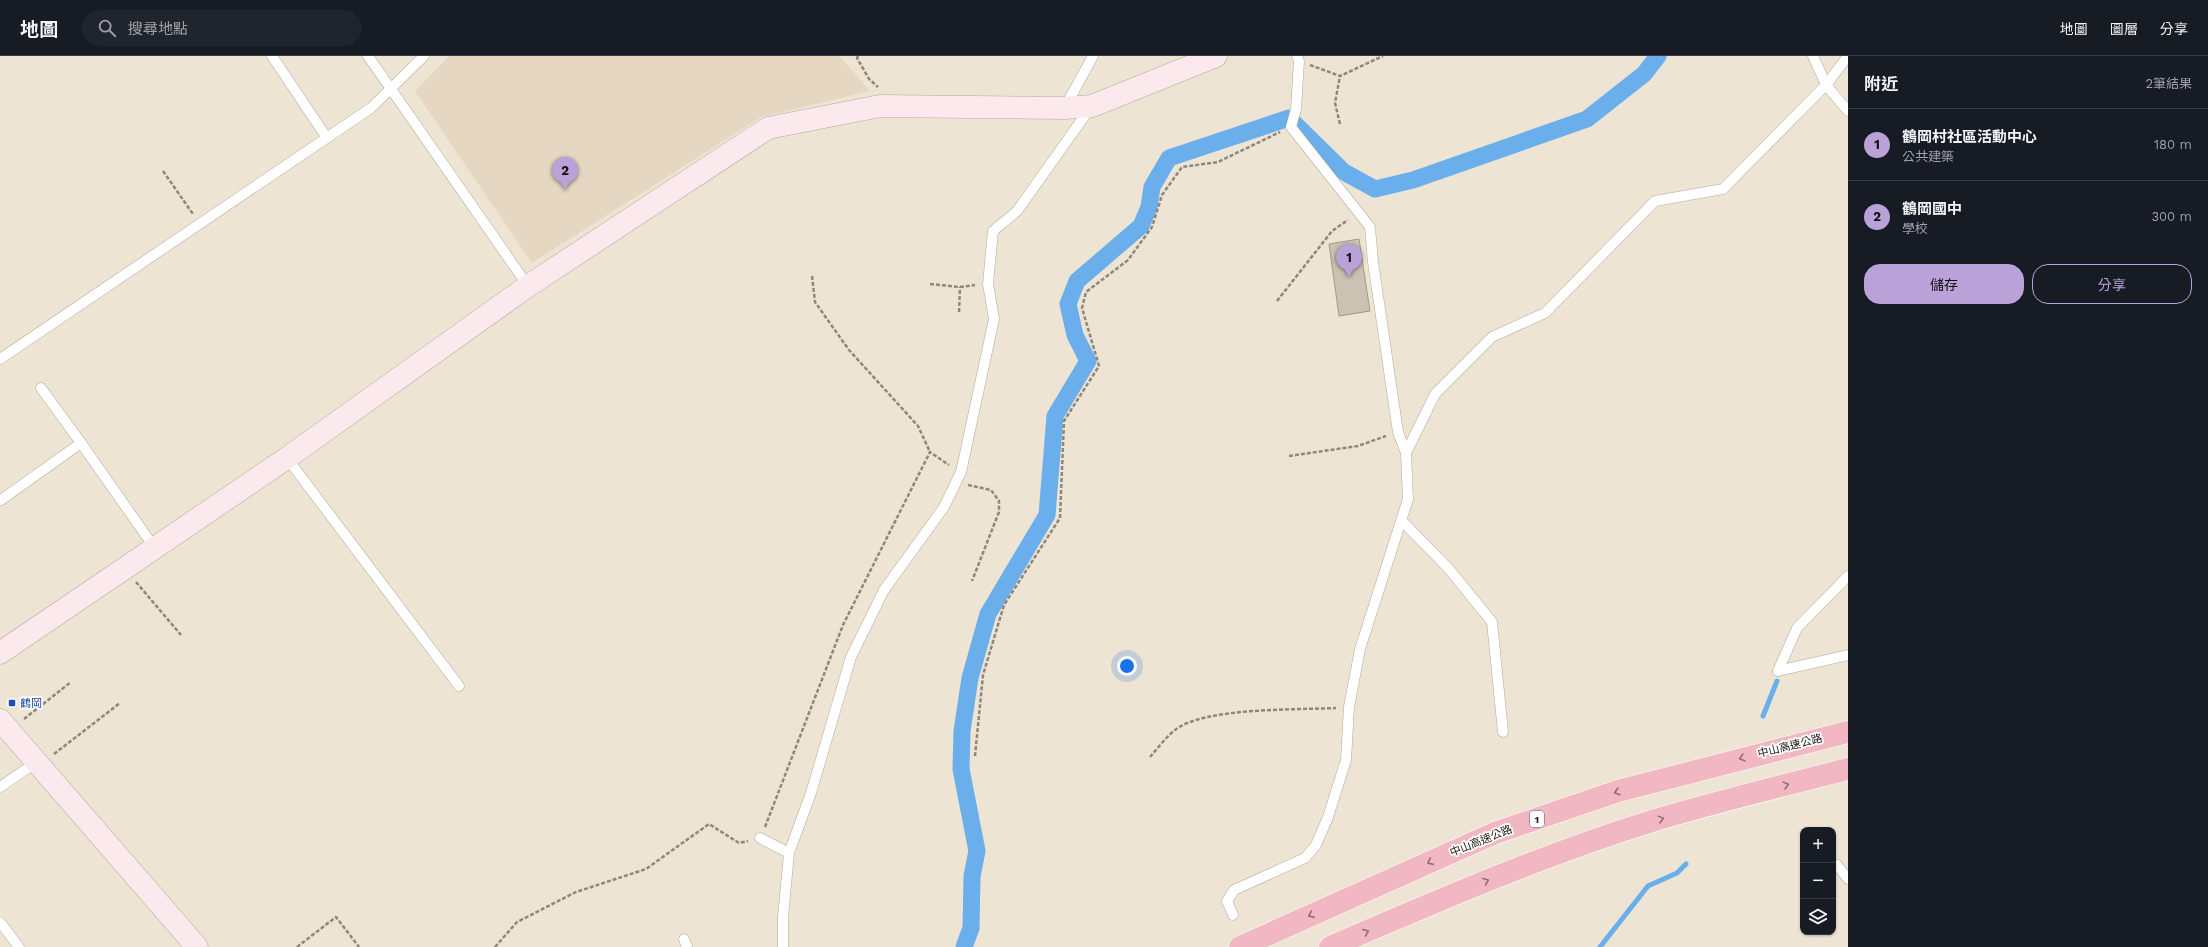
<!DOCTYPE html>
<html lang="zh-TW">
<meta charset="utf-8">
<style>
:root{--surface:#171b24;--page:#20242c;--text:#f1f3f6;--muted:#9ea1a6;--line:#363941;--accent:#baa1d8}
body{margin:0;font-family:"Work Sans","Noto Sans TC",sans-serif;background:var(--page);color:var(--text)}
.controls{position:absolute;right:12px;bottom:12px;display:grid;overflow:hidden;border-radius:8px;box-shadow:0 1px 3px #0004}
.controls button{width:36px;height:36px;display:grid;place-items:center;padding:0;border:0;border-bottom:1px solid var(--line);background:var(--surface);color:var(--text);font:20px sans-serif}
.you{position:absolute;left:1127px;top:610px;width:14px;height:14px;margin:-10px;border:3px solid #fff;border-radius:50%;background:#1a73e8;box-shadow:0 0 0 6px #1a73e833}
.badge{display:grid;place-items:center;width:26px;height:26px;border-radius:50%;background:var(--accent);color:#111;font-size:13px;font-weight:700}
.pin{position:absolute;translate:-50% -33px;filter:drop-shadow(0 1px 2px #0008)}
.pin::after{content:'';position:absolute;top:21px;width:14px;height:12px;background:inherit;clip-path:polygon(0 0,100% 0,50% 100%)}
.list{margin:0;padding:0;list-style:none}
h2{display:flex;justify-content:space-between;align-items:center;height:52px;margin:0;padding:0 16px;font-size:17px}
h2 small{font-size:13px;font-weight:400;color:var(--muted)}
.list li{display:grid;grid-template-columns:26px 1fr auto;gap:12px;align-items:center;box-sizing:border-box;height:72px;padding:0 16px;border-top:1px solid var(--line)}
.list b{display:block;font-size:15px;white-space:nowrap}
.list p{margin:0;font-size:13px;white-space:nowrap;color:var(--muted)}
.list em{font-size:13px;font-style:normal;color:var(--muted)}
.actions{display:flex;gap:8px;padding:12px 16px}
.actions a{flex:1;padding:9px 0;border:1px solid var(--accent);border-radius:16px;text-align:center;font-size:14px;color:var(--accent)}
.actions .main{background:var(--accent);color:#111}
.icon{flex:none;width:22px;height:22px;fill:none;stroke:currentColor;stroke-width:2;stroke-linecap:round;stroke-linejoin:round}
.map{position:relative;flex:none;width:1848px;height:891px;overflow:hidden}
header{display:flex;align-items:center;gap:24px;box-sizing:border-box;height:56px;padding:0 20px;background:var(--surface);border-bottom:1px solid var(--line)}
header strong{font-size:19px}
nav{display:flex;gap:22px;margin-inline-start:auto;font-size:14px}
.search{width:280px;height:36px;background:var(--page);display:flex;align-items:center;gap:10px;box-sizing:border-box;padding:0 14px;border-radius:22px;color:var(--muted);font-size:15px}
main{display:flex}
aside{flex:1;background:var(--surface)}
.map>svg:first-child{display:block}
</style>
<header>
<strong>地圖</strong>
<div class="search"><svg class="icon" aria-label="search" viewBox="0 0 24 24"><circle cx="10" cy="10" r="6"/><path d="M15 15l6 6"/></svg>搜尋地點</div>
<nav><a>地圖</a><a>圖層</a><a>分享</a></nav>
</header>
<main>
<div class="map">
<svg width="1848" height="891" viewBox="0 0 1848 891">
<rect width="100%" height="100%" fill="#ede4d4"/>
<polygon fill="#e5d7c1" points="449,0 839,0 870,35 761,61 532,207 415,35"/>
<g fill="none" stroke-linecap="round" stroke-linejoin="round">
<g stroke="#6aafeb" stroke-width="5">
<polyline points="1763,660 1777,625"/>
<polyline points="1600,891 1648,830 1677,817 1686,808"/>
</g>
<polyline stroke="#6aafeb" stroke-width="17" points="964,891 971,872 972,820 977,795 961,713 962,675 970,622 988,558 1047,459 1055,360 1088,305 1075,279 1068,248 1077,225 1141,170 1149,151 1152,131 1169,102 1289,62 1344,116 1375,133 1413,124 1587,63 1644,18 1658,0"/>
</g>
<polygon fill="#cbc2b3" stroke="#a2988a" points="1359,183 1370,255 1339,260 1329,188"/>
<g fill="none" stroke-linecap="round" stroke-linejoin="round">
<defs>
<g id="lane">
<polyline points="272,0 327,82"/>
<polyline points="368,0 528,230"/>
<polyline points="1813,0 1826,29 1848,55"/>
<polyline points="1065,51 1093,0"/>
<polyline points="0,303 371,52 424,0"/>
<polyline points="41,332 81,387 154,491"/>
<polyline points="1406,397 1435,338 1492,281 1545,257 1655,145 1723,133 1826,29 1848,0"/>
<polyline points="287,402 459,630"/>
<polyline points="1,444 81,387"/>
<polyline points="1402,465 1449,513 1492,566 1503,676"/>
<polyline points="1778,615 1797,572 1848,520"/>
<polyline points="1778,615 1848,599"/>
<polyline points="0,731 38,705"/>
<polyline points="760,782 789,797 783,861 783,891"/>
<polyline points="789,797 811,737 851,601 884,534 944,451 961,416 994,263 988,228 993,175 1017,155 1091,51"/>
<polyline points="1837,809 1848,823"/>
<polyline points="1233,859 1227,845 1234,834 1305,802 1316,789 1328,761 1346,704 1349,651 1360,593 1408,443 1406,397 1398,376 1373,206 1370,171 1291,71 1296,53 1299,5 1297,0"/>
<polyline points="0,866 19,891"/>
<polyline points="684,883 687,891"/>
</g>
<g id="secondary">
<polyline points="0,597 287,402 528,230 768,72 880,50 1065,52 1092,50 1216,0"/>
<polyline points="0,664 197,891"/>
</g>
<g id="highway">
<polyline points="1240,891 1495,777 1618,735 1848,676"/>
<path d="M1330,891C1435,846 1540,800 1649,766C1714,746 1782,730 1848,713"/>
</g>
</defs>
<use href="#lane" stroke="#b3a99b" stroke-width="11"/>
<use href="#secondary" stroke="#b3a99b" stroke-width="23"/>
<use href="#highway" stroke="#fff" stroke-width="23"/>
<g stroke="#8e877c" stroke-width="2.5" stroke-dasharray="4 2" stroke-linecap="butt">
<polyline points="858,0 857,2 869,23 878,31"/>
<polyline points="1310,9 1340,20 1383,0"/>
<polyline points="1340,68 1335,47 1340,20"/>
<polyline points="163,115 193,158"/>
<polyline points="812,220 815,246 849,294 918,370 930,396"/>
<polyline points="930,228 960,231 975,229"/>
<polyline points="1277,245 1332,175 1348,164"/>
<polyline points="959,256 960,231"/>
<polyline points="1289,400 1358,390 1386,380"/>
<polyline points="968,429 991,434 999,445 999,456 972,525"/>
<polyline points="136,526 181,579"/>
<polyline points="24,663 71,626"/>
<polyline points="54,698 120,647"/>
<polyline points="975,700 983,619 1004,549 1060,462 1064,365 1099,310 1082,252 1086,236 1128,204 1152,171 1162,139 1182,111 1218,106 1280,76"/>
<path d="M1150,701C1158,692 1166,681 1175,674C1204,651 1297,654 1336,652"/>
<polyline points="765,771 843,569 930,396 949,409"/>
<polyline points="297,891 336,861 359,891"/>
<polyline points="495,891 517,866 576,836 646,813 709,768 739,787 748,785"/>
</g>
<use href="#lane" stroke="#fff" stroke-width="10"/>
<use href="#secondary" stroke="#fbe9ed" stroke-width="22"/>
<use href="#highway" stroke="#f1b7c2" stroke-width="22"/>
</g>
<defs><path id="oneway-chevron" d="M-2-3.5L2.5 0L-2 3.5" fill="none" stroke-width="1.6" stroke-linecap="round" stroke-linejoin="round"/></defs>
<g stroke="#916f73">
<use href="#oneway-chevron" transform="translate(1742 702) rotate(165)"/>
<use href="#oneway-chevron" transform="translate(1786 729) rotate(-15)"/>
<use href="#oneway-chevron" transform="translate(1617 736) rotate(163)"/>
<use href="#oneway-chevron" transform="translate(1661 763) rotate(-15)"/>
<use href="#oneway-chevron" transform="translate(1430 806) rotate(156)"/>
<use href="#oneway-chevron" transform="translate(1486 825) rotate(-22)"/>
<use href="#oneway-chevron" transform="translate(1311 859) rotate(156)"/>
<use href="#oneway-chevron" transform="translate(1366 876) rotate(-23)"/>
</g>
<rect fill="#1a4fb4" stroke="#fff" stroke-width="1.5" x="8" y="643" width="8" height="8" rx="2"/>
<g text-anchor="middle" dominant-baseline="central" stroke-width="3.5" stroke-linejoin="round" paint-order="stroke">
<rect fill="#fff" stroke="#605d5a" stroke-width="1" x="1530" y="755" width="14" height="16" rx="3"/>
<g font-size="10" font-weight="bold" fill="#1c1813">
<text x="1537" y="763">1</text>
</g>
<g font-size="11" fill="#164399" stroke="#fff" text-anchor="start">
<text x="20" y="647">鶴岡</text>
</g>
<g font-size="11" fill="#1c1813" stroke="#fff">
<text transform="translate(1790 690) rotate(-14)">中山高速公路</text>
<text transform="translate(1481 785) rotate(-22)">中山高速公路</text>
</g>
</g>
</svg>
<div class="controls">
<button>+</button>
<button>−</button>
<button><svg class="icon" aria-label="layers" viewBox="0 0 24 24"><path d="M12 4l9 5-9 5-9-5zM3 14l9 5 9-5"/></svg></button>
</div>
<div class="you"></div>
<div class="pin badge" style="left:1349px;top:221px">1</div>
<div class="pin badge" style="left:565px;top:134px">2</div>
</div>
<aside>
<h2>附近<small>2筆結果</small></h2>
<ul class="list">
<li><span class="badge">1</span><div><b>鶴岡村社區活動中心</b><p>公共建築</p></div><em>180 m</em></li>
<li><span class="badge">2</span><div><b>鶴岡國中</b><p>學校</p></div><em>300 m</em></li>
</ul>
<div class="actions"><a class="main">儲存</a><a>分享</a></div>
</aside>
</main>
